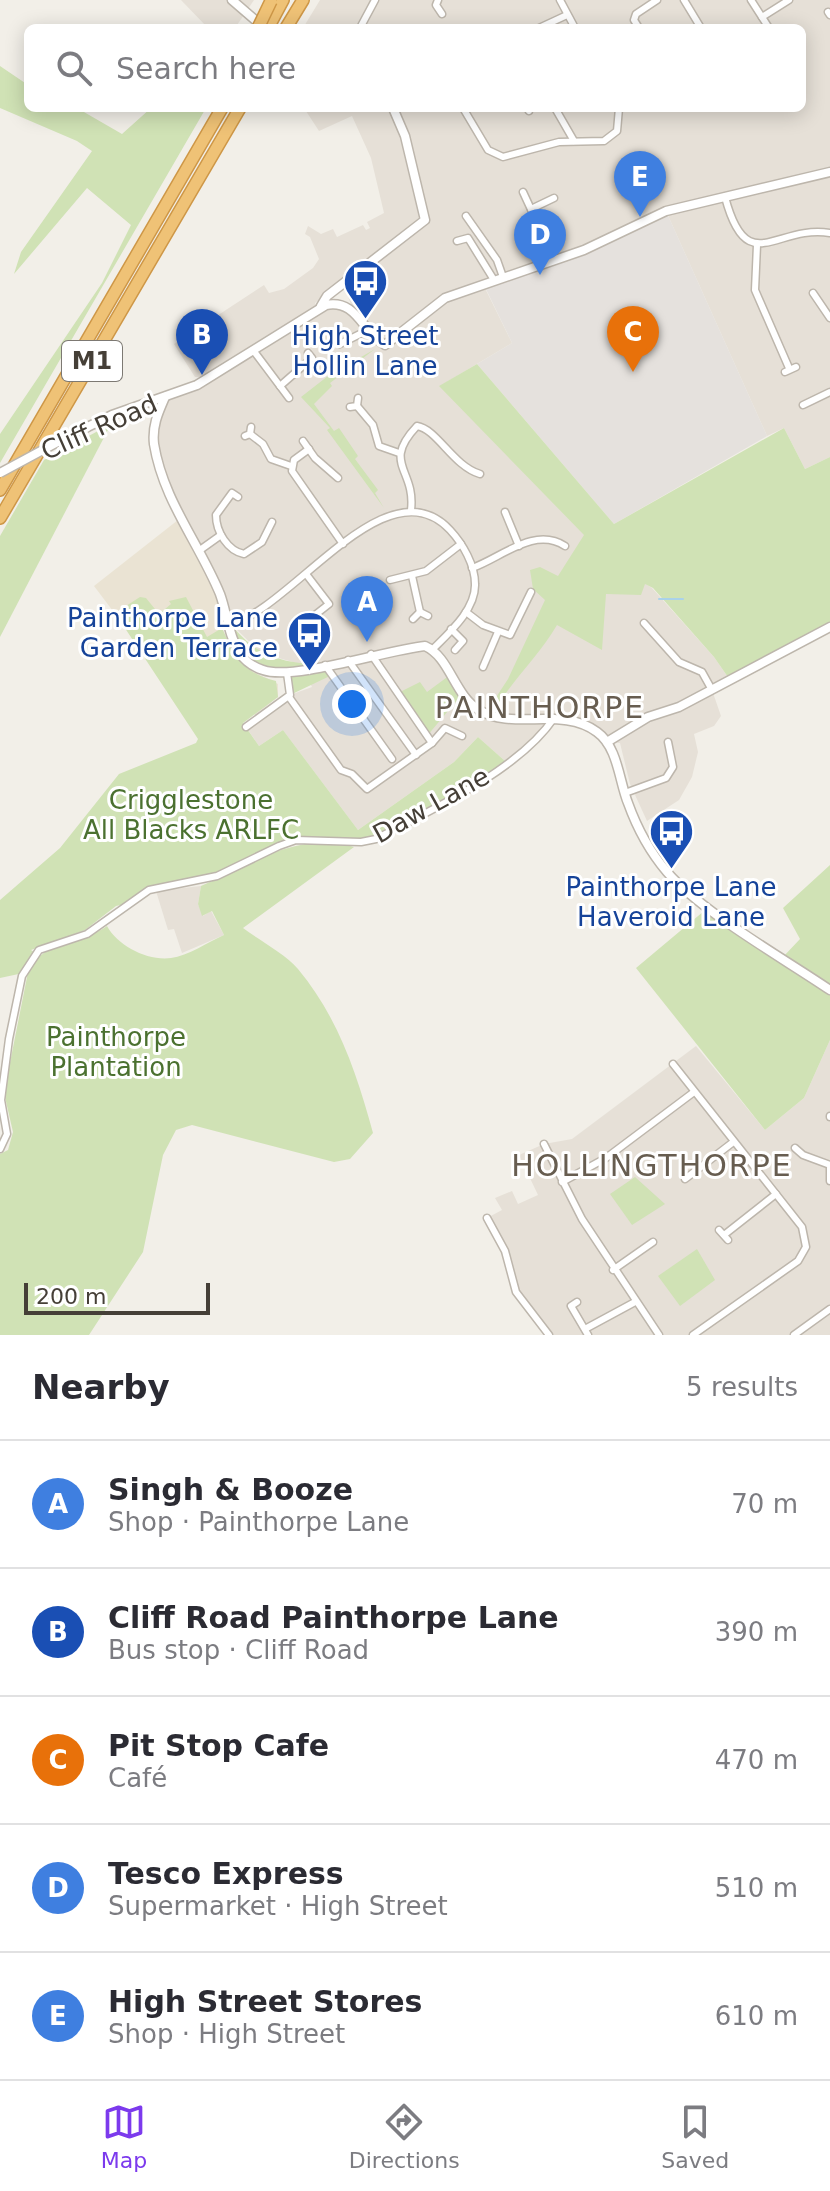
<!DOCTYPE html>
<meta charset="utf-8">
<style>
:root{--surface:#fff;--page:#f7f7f7;--text:#2b2b33;--muted:#7c7c81;--line:#e1e1e2;--accent:#7c3aed}
body{margin:0;font-family:"DejaVu Sans",sans-serif;background:var(--page);color:var(--text)}
.scale{position:absolute;left:24px;bottom:20px;width:186px;box-sizing:border-box;padding-left:8px;border:4px solid #453f37;border-top:0;font-size:22px;line-height:28px;white-space:nowrap;color:#453f37;-webkit-text-stroke:6px #fff;paint-order:stroke}
.you{position:absolute;left:352px;top:704px;width:28px;height:28px;margin:-20px;border:6px solid #fff;border-radius:50%;background:#1a73e8;box-shadow:0 0 0 12px #1a73e833}
.badge{display:grid;place-items:center;width:52px;height:52px;border-radius:50%;background:var(--accent);color:#fff;font-size:26px;font-weight:700}
.pin{position:absolute;translate:-50% -66px;filter:drop-shadow(0 2px 4px #0008)}
.pin::after{content:'';position:absolute;top:42px;width:28px;height:24px;background:inherit;clip-path:polygon(0 0,100% 0,50% 100%)}
.list{margin:0;padding:0;list-style:none}
h2{display:flex;justify-content:space-between;align-items:center;height:104px;margin:0;padding:0 32px;font-size:34px}
h2 small{font-size:26px;font-weight:400;color:var(--muted)}
.list li{display:grid;grid-template-columns:52px 1fr auto;gap:24px;align-items:center;box-sizing:border-box;height:128px;padding:0 32px;border-top:2px solid var(--line)}
.list b{display:block;font-size:30px;white-space:nowrap}
.list p{margin:0;font-size:26px;white-space:nowrap;color:var(--muted)}
.list em{font-size:26px;font-style:normal;color:var(--muted)}
.icon{flex:none;width:44px;height:44px;fill:none;stroke:currentColor;stroke-width:2;stroke-linecap:round;stroke-linejoin:round}
.map{position:relative;flex:none;width:830px;height:1335px;overflow:hidden}
.search{position:absolute;background:var(--surface);box-shadow:0 4px 20px #0003;left:24px;right:24px;top:24px;height:88px;display:flex;align-items:center;gap:20px;box-sizing:border-box;padding:0 28px;border-radius:12px;color:var(--muted);font-size:30px}
.sheet{height:744px;background:var(--surface)}
nav{display:flex;justify-content:space-around;align-items:center;box-sizing:border-box;height:112px;border-top:2px solid var(--line);background:var(--surface);font-size:22px;color:var(--muted)}
nav a{display:grid;justify-items:center;gap:4px}
nav .on{color:var(--accent)}
.map>svg:first-child{display:block}
</style>
<div class="map">
<svg width="830" height="1335" viewBox="0 0 830 1335">
<rect width="100%" height="100%" fill="#f2efe8"/>
<g fill="#e6e0d7" fill-rule="evenodd">
<polygon points="181,0 254,0 235,28 208,28"/>
<path d="M320,0H830V457L805,469L784,428L767,436L666,211L584,250L483,284L512,343L440,386L611,562L652,588L714,657L730,680L712,690L721,716L714,726L694,734L698,752L692,777L679,800L647,821L630,784L620,743L607,742L598,732L555,718L546,731L505,761L478,737L454,762L358,830L283,730L259,746L246,727L290,695L312,687L300,664L261,653L231,624L179,519L154,443L165,397L210,377H195L174,344L264,285L269,293L284,289L313,268L319,259L310,237L305,234L308,226L321,234L333,229L337,237L363,225L366,230L370,228L367,222L384,213L371,158L352,116L319,131L304,108H802V28H303ZM365,261L367,265L343,283L353,310L344,305L317,309L315,303Z"/>
<polygon points="201,886 198,904 203,916 211,911 224,935 182,953 174,929 168,930 156,891"/>
<polygon points="830,1040 830,1335 549,1335 516,1292 505,1251 487,1218 502,1210 495,1198 512,1191 518,1204 538,1195 519,1155 544,1144 572,1139 696,1046 765,1130 804,1098"/>
</g>
<polygon fill="#e5e1dd" points="666,211 767,436 614,524 477,364 512,343 483,283 548,262"/>
<polygon fill="#eae3d3" points="178,520 202,562 216,596 222,628 239,664 278,684 278,697 255,715 122,623 94,586"/>
<g fill="#d0e2b5">
<polygon points="0,66 28,85 28,108 77,108 122,134 151,108 206,108 0,463 0,434 102,283 131,225 87,188 14,274 21,252 92,151 77,141 0,108"/>
<polygon points="375,349 330,383 332,386 314,404 334,431 339,428 358,456 355,459 378,490 375,493 384,508 327,430 330,428 301,397 328,376"/>
<path d="M477,364L614,524L784,428L805,469L830,457V627L730,680L714,657L653,588L645,584L641,595L606,594L602,650L557,625C539,656 512,680 495,710L489,708L508,679L545,600L533,589L530,570L540,567L558,576L584,535L439,386Z"/>
<polygon points="111,424 0,637 0,536 44,460"/>
<path d="M140,597L146,598L159,614L171,604L169,601L186,597L207,637L222,628C235,657 243,673 276,681L278,697L243,723L259,746L283,730L358,830L454,762L478,737L505,761L472,785L376,839L296,840L225,872L163,885L130,903L116,906L85,930L31,950L40,956C59,940 86,941 107,926C118,946 147,961 171,958C188,956 208,942 224,935L212,911L202,916L198,904L201,886C250,865 298,830 354,847L243,928C260,941 284,953 298,969C338,1017 357,1074 373,1133L350,1159L334,1162L192,1125L176,1130L163,1155L143,1252L89,1335H0V1154L8,1150L13,1132L4,1093L28,972L0,978V900L60,848L119,774L196,743L198,739L115,613Z"/>
<path d="M231,624C257,658 285,663 325,665L332,675L290,695L287,673H271L239,652Z"/>
<polygon points="450,675 463,693 427,736 398,693 420,682 427,692"/>
<polygon points="830,865 830,1040 804,1098 765,1130 636,968 704,911 783,957 800,939 783,908"/>
<polygon points="635,1177 665,1204 632,1225 610,1194"/>
<polygon points="697,1249 715,1280 680,1306 658,1276"/>
</g>
<g fill="none" stroke-linecap="round" stroke-linejoin="round">
<polyline stroke="#aad2e9" stroke-width="2" points="659,599 683,599"/>
<defs>
<g id="minor">
<polyline points="438,0 436,5 442,14"/>
<polyline points="560,0 575,28"/>
<polyline points="684,0 701,28"/>
<polyline points="751,0 769,28"/>
<polyline points="828,12 830,15"/>
<polyline points="762,17 789,0"/>
<polyline points="360,28 375,0"/>
<polyline points="539,28 567,15"/>
<polyline points="639,28 634,20 636,14 657,0"/>
<polyline points="463,108 488,150 503,157 559,142 604,141 617,131 619,108"/>
<polyline points="527,108 529,111"/>
<polyline points="555,108 574,141"/>
<polyline points="523,192 541,231 540,244 548,262"/>
<path d="M725,197C747,280 776,224 830,233"/>
<polyline points="531,209 554,198"/>
<polyline points="466,216 497,260 503,277"/>
<polyline points="457,241 468,238 494,280"/>
<polyline points="757,245 755,290 789,368"/>
<polyline points="813,293 830,318"/>
<polyline points="334,335 340,344 368,330"/>
<polyline points="253,350 289,398"/>
<polyline points="785,372 796,367"/>
<polyline points="280,386 312,358 308,353"/>
<polyline points="803,405 830,392"/>
<polyline points="357,406 373,425 379,446 399,453"/>
<polyline points="350,407 357,406 358,398"/>
<polyline points="250,434 263,444 271,459 291,466"/>
<polyline points="245,436 250,434 251,427"/>
<polyline points="303,441 315,458 338,478"/>
<polyline points="309,449 294,460 292,471 343,544"/>
<path d="M238,497L232,493L216,515C216,532 228,551 244,554L262,542L272,522"/>
<path d="M411,510C416,469 381,464 417,426C437,429 453,466 480,474"/>
<polyline points="505,512 519,546"/>
<polyline points="200,550 221,535"/>
<path d="M472,568C501,558 534,526 565,546"/>
<polyline points="412,576 420,612"/>
<polyline points="390,580 426,571 461,544"/>
<polyline points="466,612 483,625 510,635 531,592"/>
<polyline points="413,619 420,612 428,616"/>
<polyline points="644,623 679,662 702,672 712,690"/>
<path d="M228,625C291,611 386,461 450,530C463,544 475,565 475,584C476,609 450,632 433,649"/>
<polyline points="301,626 329,604 306,574"/>
<polyline points="451,629 463,641 455,650"/>
<polyline points="371,654 432,743"/>
<polyline points="348,660 416,755"/>
<polyline points="325,665 392,759"/>
<polyline points="483,667 498,632"/>
<polyline points="289,697 341,770 352,774 367,789 432,743 445,728 462,736"/>
<polyline points="246,727 290,695 287,673"/>
<polyline points="625,793 666,778 673,767 668,742"/>
<polyline points="673,1064 802,1227 806,1247 798,1261 693,1335"/>
<polyline points="830,1116 830,1117"/>
<polyline points="544,1144 582,1219 659,1335"/>
<polyline points="795,1148 803,1155 830,1165"/>
<path d="M0,1149L7,1134L1,1100L9,1039L22,976L39,950L87,934L149,890L217,876L279,846L296,840L361,842L376,839C432,809 518,771 554,718"/>
<polyline points="830,1168 830,1181"/>
<polyline points="685,1179 732,1143"/>
<polyline points="562,1182 606,1158 694,1092"/>
<polyline points="487,1218 505,1251 516,1292 549,1335"/>
<polyline points="719,1230 728,1240"/>
<polyline points="724,1235 776,1194"/>
<polyline points="613,1270 653,1242"/>
<polyline points="577,1302 571,1306 588,1335"/>
<polyline points="585,1329 635,1302"/>
<polyline points="794,1335 830,1309"/>
</g>
<g id="tertiary">
<polyline points="232,0 262,26"/>
<polyline points="321,306 327,296 425,220 405,136 393,108"/>
<path d="M165,397C158,413 152,426 154,444C163,500 199,543 220,594C227,613 228,634 239,652C244,660 253,667 263,670C294,681 386,650 425,646C450,657 454,695 479,710C513,731 562,706 597,732C618,747 619,781 628,803C637,828 650,852 667,872C703,913 783,958 830,990"/>
<path d="M65,438L112,415L197,385L326,305C357,299 362,332 385,345L445,298L584,250L666,211L830,172"/>
<polyline points="607,742 648,717 679,707 830,627"/>
</g>
<g id="motorway">
<polyline points="268,28 283,0"/>
<polyline points="286,28 303,0"/>
<polyline points="0,490 222,108"/>
<polyline points="0,518 240,108"/>
</g>
</defs>
<use href="#minor" stroke="#bdb6ac" stroke-width="9"/>
<use href="#tertiary" stroke="#bdb6ac" stroke-width="11"/>
<use href="#motorway" stroke="#ce9747" stroke-width="14"/>
<use href="#minor" stroke="#fff" stroke-width="6"/>
<use href="#tertiary" stroke="#fff" stroke-width="8"/>
<use href="#motorway" stroke="#efc276" stroke-width="11"/>
<defs>
<polyline id="tertiary-bridge" points="0,473 65,438"/>
<polyline id="motorway-bridge" points="258,28 271,1"/>
</defs>
<use href="#tertiary-bridge" stroke="#bdb6ac" stroke-width="11" stroke-linecap="butt"/>
<use href="#motorway-bridge" stroke="#ce9747" stroke-width="14" stroke-linecap="butt"/>
<use href="#tertiary-bridge" stroke="#fff" stroke-width="8"/>
<use href="#motorway-bridge" stroke="#efc276" stroke-width="11"/>
</g>
<defs>
<symbol id="bus-pin" viewBox="-11 -11 22 30"><path d="M0 17L-7.5 6A9.5 9.5 0 1 1 7.5 6Z" fill="#1a4fb4" stroke="#fff"/><path d="M-5-6H5V4H4V6H2V4H-2V6H-4V4H-5ZM-3.5-4V0h7V-4ZM-3.5 1.2v1.5H-2V1.2ZM2 1.2v1.5H3.5V1.2Z" fill="#fff"/></symbol>
</defs>
<g fill-rule="evenodd">
<use href="#bus-pin" x="340" y="256" width="51" height="69"/>
<use href="#bus-pin" x="284" y="608" width="51" height="69"/>
<use href="#bus-pin" x="646" y="806" width="51" height="69"/>
</g>
<g text-anchor="middle" dominant-baseline="central" stroke-width="6" stroke-linejoin="round" paint-order="stroke">
<rect fill="#fff" stroke="#7d7973" stroke-width="2" x="62" y="341" width="60" height="40" rx="6"/>
<g font-size="24" font-weight="bold" fill="#453f37">
<text x="92" y="361">M1</text>
</g>
<g font-size="26" fill="#164399" stroke="#fff">
<text x="365" y="336">High Street<tspan x="365" dy="30">Hollin Lane</tspan></text>
<text x="278" y="618" text-anchor="end">Painthorpe Lane<tspan x="278" dy="30">Garden Terrace</tspan></text>
<text x="671" y="887">Painthorpe Lane<tspan x="671" dy="30">Haveroid Lane</tspan></text>
</g>
<g font-size="26" fill="#453f37" stroke="#fff">
<text transform="translate(99 427) rotate(-24)">Cliff Road</text>
<text transform="translate(431 805) rotate(-29)">Daw Lane</text>
</g>
<g font-size="26" fill="#4b7130" stroke="#fff">
<text x="191" y="800">Crigglestone<tspan x="191" dy="30">All Blacks ARLFC</tspan></text>
<text x="116" y="1037">Painthorpe<tspan x="116" dy="30">Plantation</tspan></text>
</g>
<g font-size="30" letter-spacing="2" fill="#675d50" stroke="#fff">
<text x="540" y="707">PAINTHORPE</text>
<text x="652" y="1165">HOLLINGTHORPE</text>
</g>
</g>
</svg>
<div class="scale">200 m</div>
<div class="you"></div>
<div class="pin badge" style="left:367px;top:642px;background:#3f7fe0">A</div>
<div class="pin badge" style="left:202px;top:375px;background:#1a4fb4">B</div>
<div class="pin badge" style="left:633px;top:372px;background:#e8710a">C</div>
<div class="pin badge" style="left:540px;top:275px;background:#3f7fe0">D</div>
<div class="pin badge" style="left:640px;top:217px;background:#3f7fe0">E</div>
<div class="search"><svg class="icon" aria-label="search" viewBox="0 0 24 24"><circle cx="10" cy="10" r="6"/><path d="M15 15l6 6"/></svg>Search here</div>
</div>
<section class="sheet">
<h2>Nearby<small>5 results</small></h2>
<ul class="list">
<li><span class="badge" style="background:#3f7fe0">A</span><div><b>Singh &amp; Booze</b><p>Shop · Painthorpe Lane</p></div><em>70 m</em></li>
<li><span class="badge" style="background:#1a4fb4">B</span><div><b>Cliff Road Painthorpe Lane</b><p>Bus stop · Cliff Road</p></div><em>390 m</em></li>
<li><span class="badge" style="background:#e8710a">C</span><div><b>Pit Stop Cafe</b><p>Café</p></div><em>470 m</em></li>
<li><span class="badge" style="background:#3f7fe0">D</span><div><b>Tesco Express</b><p>Supermarket · High Street</p></div><em>510 m</em></li>
<li><span class="badge" style="background:#3f7fe0">E</span><div><b>High Street Stores</b><p>Shop · High Street</p></div><em>610 m</em></li>
</ul>
</section>
<nav>
<a class="on"><svg class="icon" aria-label="map" viewBox="0 0 24 24"><path d="M3 6l6-2 6 2 6-2v14l-6 2-6-2-6 2zM9 4v14M15 6v14"/></svg>Map</a>
<a><svg class="icon" aria-label="directions" viewBox="0 0 24 24"><path d="M12 3l9 9-9 9-9-9zM9 14v-3h6M13 9l2 2-2 2"/></svg>Directions</a>
<a><svg class="icon" aria-label="saved" viewBox="0 0 24 24"><path d="M7 4h10v16l-5-4-5 4z"/></svg>Saved</a>
</nav>
